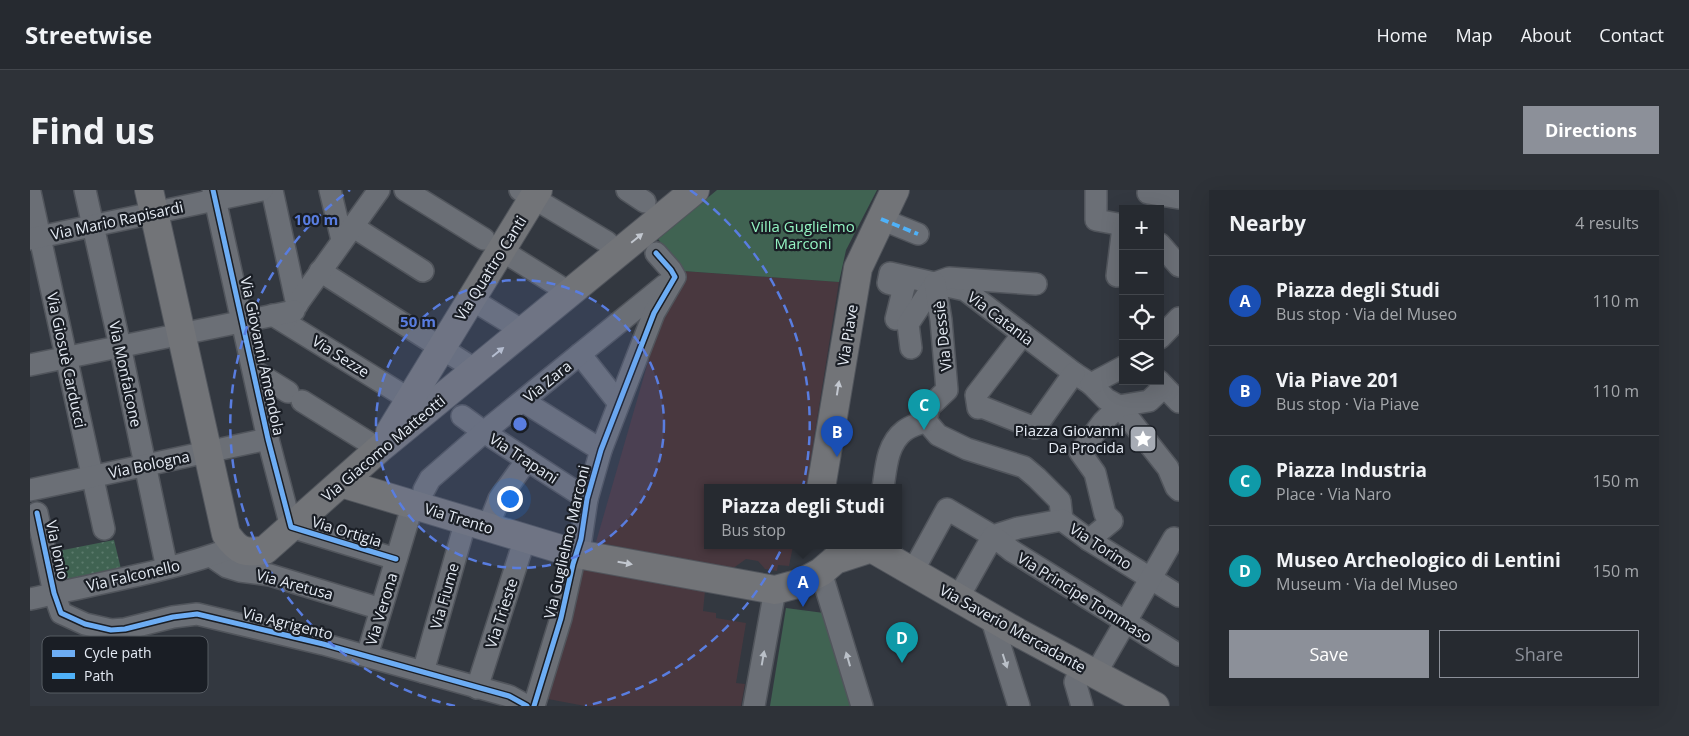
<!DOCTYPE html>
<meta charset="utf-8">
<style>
:root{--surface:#262a30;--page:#2e3238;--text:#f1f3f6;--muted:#a4a7ab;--line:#42464c;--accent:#8c9099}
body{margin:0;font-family:"Open Sans",sans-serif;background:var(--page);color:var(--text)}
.controls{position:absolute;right:15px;top:15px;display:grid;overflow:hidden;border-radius:0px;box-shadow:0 5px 20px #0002}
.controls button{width:45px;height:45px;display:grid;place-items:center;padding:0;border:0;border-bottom:1px solid var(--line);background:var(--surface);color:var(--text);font:25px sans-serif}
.you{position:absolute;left:479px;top:308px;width:18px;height:18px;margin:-12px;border:4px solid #fff;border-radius:50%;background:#1a73e8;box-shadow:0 0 0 8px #1a73e833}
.badge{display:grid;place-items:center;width:32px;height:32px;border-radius:50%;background:var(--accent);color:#fff;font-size:16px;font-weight:700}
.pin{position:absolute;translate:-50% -41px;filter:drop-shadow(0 1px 2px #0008)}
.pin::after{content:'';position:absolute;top:26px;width:18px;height:15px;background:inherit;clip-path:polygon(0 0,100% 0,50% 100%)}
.popup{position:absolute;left:674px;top:294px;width:198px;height:65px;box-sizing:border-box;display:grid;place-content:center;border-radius:0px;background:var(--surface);filter:drop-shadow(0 1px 4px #0005);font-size:16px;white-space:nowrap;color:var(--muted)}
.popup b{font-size:19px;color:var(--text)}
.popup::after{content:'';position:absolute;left:50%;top:100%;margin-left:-10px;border:10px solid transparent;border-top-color:var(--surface)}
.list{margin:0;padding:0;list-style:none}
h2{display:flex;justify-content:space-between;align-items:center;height:65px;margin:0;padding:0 20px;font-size:21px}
h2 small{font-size:16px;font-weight:400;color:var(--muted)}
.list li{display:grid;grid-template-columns:32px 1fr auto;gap:15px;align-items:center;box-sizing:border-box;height:90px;padding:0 20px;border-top:1px solid var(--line)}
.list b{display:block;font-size:19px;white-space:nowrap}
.list p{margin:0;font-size:16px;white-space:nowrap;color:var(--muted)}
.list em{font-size:16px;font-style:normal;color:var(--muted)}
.actions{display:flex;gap:10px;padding:15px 20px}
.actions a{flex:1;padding:11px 0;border:1px solid var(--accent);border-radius:0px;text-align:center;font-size:18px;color:var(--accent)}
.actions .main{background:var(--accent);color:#fff}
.icon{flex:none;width:28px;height:28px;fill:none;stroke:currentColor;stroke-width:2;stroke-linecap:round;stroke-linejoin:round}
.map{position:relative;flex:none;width:1149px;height:516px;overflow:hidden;border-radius:0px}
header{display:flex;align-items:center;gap:30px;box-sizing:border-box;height:70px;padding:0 25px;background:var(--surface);border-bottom:1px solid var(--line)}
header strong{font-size:24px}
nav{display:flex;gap:28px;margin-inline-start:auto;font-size:18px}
.intro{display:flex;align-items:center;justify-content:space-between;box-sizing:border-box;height:120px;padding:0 30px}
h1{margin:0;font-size:35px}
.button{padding:12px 22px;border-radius:0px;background:var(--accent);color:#fff;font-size:18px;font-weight:700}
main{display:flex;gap:30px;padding:0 30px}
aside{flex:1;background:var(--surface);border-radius:0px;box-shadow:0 5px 20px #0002}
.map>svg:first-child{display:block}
</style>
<header>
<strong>Streetwise</strong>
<nav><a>Home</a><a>Map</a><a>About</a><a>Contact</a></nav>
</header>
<div class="intro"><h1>Find us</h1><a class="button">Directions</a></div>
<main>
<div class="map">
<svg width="1149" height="516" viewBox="0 0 1149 516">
<defs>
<pattern id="grass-dots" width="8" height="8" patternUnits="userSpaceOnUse" patternTransform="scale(1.25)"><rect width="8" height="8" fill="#406352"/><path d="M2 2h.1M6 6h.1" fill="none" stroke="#5b7a6c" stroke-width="1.8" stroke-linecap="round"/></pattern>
</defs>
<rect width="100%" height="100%" fill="#333840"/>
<g fill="#49383f">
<polygon points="653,81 809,92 776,298 678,298 678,356 763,356 759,376 748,375 747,381 735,379 728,371 716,369 702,379 566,352 629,134"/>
<polygon points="553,376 675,401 673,421 686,423 686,428 716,433 706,493 715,494 711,516 555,516 518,509"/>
</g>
<polygon fill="url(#grass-dots)" points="84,350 91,379 37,393 30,389 23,362"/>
<g fill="#406352">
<polygon points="687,0 847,0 816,60 809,92 653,81 628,49"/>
<polygon points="756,418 794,423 822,516 740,516"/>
</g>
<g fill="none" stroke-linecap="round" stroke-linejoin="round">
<defs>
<g id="street">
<polyline points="55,0 90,156 135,369"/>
<polyline points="183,0 238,249 261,337 366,369"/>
<polyline points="242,0 267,115"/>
<polyline points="300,0 312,50"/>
<polyline points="375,0 454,49"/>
<polyline points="490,0 577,52"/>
<polyline points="597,0 615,12"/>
<polyline points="1066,0 1066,30 1093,35"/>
<polyline points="0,2 74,339"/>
<polyline points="1118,3 1149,8"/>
<polyline points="851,29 888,44"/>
<polyline points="322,36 393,81"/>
<polyline points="0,49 232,0"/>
<polyline points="1130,54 1149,76"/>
<polyline points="471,60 540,103"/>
<polyline points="290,81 446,180"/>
<polyline points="1087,86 1093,37"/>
<polyline points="441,109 493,141"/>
<polyline points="243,125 379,209"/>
<polyline points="866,129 874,97 858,93 860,83 935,100 1044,183 1061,194 1076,209 1089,216 1138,278 1146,297 1149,300"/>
<polyline points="255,131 349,0"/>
<polyline points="993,144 946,205 948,218 952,217 1005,238 1044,183"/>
<polyline points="1130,148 1149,128"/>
<polyline points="881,158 878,134 905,93 919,88 1006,94"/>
<polyline points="550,164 588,212"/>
<polyline points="0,175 264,121"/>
<polyline points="224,181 258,202"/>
<polyline points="1129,191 1149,212"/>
<polyline points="1061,194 1093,177"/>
<polyline points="272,211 349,259"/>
<polyline points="493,211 571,260"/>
<polyline points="432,226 454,242 557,309"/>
<polyline points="896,231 908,245 937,259 994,277 1007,288 1030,311 1032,330"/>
<polyline points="896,231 899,217 917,200 911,130 905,93"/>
<path d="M853,298C856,278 857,254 874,241C880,236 889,234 896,231"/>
<polyline points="0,300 238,249"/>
<polyline points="394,300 400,289 454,242 635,95"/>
<polyline points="7,323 24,403 31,423 55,434 81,440 95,439 143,427 167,424 293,454 393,482 479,506 497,516"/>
<polyline points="458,337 469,309 497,270"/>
<polyline points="1059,350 1082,331 1075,324 1065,283 1050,262 1073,232 1089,216 1119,211 1134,197"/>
<polyline points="181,366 197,377 210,381 240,385 351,419"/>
<polyline points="883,381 917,319 963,346 988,338 1032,330 1059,350 1149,406"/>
<polyline points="791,382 832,516"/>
<polyline points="928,408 963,346 982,361 1149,465"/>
<path d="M0,409C68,393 139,382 205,357"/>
<polyline points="961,427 989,516"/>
<polyline points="337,466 383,314"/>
<polyline points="1052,475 1045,492 1052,516"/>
<polyline points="393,482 436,330"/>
<polyline points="1066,483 1144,348 1149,350"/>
<polyline points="447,498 495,348"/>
<polyline points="504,516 531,428 543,374 551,349 557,309 571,260 624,123 645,87 641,80 626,63"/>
<polyline points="724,516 745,400"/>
</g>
<g id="secondary">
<path d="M119,0L196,344C208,361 214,364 235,360L349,259L665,0"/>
<polyline points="360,242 508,0"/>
<polyline points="311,293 547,364 745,400 771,393 791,382 805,370 842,358"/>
<polyline points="791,298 828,78 865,0"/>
<polyline points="838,356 987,442 1125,516"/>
</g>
</defs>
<use href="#street" stroke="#51555c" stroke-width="24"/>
<use href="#secondary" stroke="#51555c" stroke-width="30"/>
<use href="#street" stroke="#6b6f76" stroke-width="21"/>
<use href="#secondary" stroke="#727478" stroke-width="28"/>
<polyline stroke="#4fb1f8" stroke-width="4" stroke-dasharray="8 4" stroke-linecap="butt" points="851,29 888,44"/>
<defs>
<g id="cycleway">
<polyline points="183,0 238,249 261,337 366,369"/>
<polyline points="7,323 24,403 31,423 55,434 81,440 95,439 143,427 167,424 293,454 393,482 479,506 497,516"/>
<polyline points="504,516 531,428 543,374 551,349 557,309 571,260 624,123 645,87 641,80 626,63"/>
</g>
</defs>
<use href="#cycleway" stroke="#1a1e25" stroke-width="8"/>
<use href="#cycleway" stroke="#6dadf4" stroke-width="5"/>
</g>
<defs><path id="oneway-solid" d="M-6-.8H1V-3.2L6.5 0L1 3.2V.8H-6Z" transform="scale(1.25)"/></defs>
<g fill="#c2c7cf">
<use href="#oneway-solid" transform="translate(607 48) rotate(-39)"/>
<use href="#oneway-solid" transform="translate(468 162) rotate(-39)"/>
<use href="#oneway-solid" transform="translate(808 198) rotate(-81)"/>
<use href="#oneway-solid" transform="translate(595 373) rotate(10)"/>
</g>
<g fill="#bac0c8">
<use href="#oneway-solid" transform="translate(733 468) rotate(-80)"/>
<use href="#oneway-solid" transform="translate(818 469) rotate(-106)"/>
<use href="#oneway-solid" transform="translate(975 471) rotate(72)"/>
</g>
<circle cx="490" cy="234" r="144" fill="#597de0" fill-opacity=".12"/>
<g fill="none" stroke="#597de0" stroke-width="2.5" stroke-dasharray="9 6">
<circle cx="490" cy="234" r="144"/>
<path d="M425 516A289 289 0 0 1 320 0M660 0A289 289 0 0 1 555 516"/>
</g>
<defs>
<symbol id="sight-square" viewBox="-11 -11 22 22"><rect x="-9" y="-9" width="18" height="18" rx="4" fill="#a7acb5" stroke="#1a1e25"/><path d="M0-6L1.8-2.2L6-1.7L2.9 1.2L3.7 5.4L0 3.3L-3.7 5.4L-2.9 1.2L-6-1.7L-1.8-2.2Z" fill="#fff"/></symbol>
</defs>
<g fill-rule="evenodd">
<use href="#sight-square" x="1097" y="233" width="32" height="32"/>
</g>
<g text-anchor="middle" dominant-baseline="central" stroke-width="4.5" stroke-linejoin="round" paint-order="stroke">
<g font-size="15" fill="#e5ebf4" stroke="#1a1e25">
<text transform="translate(87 30) rotate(-12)">Via Mario Rapisardi</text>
<text transform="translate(460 78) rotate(-58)">Via Quattro Canti</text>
<text transform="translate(971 128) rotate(37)">Via Catania</text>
<text transform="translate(817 145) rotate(-81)">Via Piave</text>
<text transform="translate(912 146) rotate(-96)">Via Dessiè</text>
<text transform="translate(233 166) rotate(78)">Via Giovanni Amendola</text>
<text transform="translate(311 166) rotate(32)">Via Sezze</text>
<text transform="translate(37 170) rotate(78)">Via Giosuè Carducci</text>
<text transform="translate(96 184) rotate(78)">Via Monfalcone</text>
<text transform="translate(517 191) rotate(-39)">Via Zara</text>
<text transform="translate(353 258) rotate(-40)">Via Giacomo Matteotti</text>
<text transform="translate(494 268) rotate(33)">Via Trapani</text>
<text transform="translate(119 274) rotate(-12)">Via Bologna</text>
<text transform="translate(429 328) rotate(17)">Via Trento</text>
<text transform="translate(317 341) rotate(17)">Via Ortigia</text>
<text transform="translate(536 352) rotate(-77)">Via Guglielmo Marconi</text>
<text transform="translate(1071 356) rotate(33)">Via Torino</text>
<text transform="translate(28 360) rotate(78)">Via Ionio</text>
<text transform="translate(103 385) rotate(-13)">Via Falconello</text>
<text transform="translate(265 394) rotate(15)">Via Aretusa</text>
<text transform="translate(414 406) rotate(-74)">Via Fiume</text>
<text transform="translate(1055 407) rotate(32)">Via Principe Tommaso</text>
<text transform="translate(351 419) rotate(-73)">Via Verona</text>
<text transform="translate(471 423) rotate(-72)">Via Trieste</text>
<text transform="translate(258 433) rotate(14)">Via Agrigento</text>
<text transform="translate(983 438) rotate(29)">Via Saverio Mercadante</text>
</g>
<g font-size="15" fill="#93f4c2" stroke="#1a1e25">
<text x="773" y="36">Villa Guglielmo<tspan x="773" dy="17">Marconi</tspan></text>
</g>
<g font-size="15" fill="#e5ebf4" stroke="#1a1e25" text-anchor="end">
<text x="1094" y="240">Piazza Giovanni<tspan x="1094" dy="17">Da Procida</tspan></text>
</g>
</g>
<rect x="12" y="446" width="166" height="57" rx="8" fill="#1a1e25" stroke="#575c63" stroke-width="1"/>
<rect x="22" y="460" width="23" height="7" fill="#6dadf4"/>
<rect x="22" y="483" width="23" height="6" fill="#4fb1f8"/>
<g font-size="14" fill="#e5ebf4">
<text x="54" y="468">Cycle path</text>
<text x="54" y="491">Path</text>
</g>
<circle cx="490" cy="234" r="8" fill="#597de0" stroke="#1a1e25" stroke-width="2.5"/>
<g font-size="15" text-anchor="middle" font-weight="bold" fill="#597de0" stroke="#1a1e25" stroke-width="4.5" stroke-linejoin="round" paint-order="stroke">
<text x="286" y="35">100 m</text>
<text x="388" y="137">50 m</text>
</g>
</svg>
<div class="controls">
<button>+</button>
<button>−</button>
<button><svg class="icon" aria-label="locate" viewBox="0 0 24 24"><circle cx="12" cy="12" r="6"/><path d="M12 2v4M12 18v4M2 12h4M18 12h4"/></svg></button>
<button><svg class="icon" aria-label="layers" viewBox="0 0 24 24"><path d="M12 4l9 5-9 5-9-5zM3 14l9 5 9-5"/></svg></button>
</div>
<div class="you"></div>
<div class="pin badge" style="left:773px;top:417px;background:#1a4fb4">A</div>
<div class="popup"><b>Piazza degli Studi</b>Bus stop</div>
<div class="pin badge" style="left:807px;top:267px;background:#1a4fb4">B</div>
<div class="pin badge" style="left:894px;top:240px;background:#0f9aa8">C</div>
<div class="pin badge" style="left:872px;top:473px;background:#0f9aa8">D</div>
</div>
<aside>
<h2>Nearby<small>4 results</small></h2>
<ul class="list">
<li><span class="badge" style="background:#1a4fb4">A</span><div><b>Piazza degli Studi</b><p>Bus stop · Via del Museo</p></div><em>110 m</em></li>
<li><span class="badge" style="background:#1a4fb4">B</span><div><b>Via Piave 201</b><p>Bus stop · Via Piave</p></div><em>110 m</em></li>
<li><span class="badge" style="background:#0f9aa8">C</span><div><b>Piazza Industria</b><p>Place · Via Naro</p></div><em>150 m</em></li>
<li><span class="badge" style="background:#0f9aa8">D</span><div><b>Museo Archeologico di Lentini</b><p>Museum · Via del Museo</p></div><em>150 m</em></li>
</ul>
<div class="actions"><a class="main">Save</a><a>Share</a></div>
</aside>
</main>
